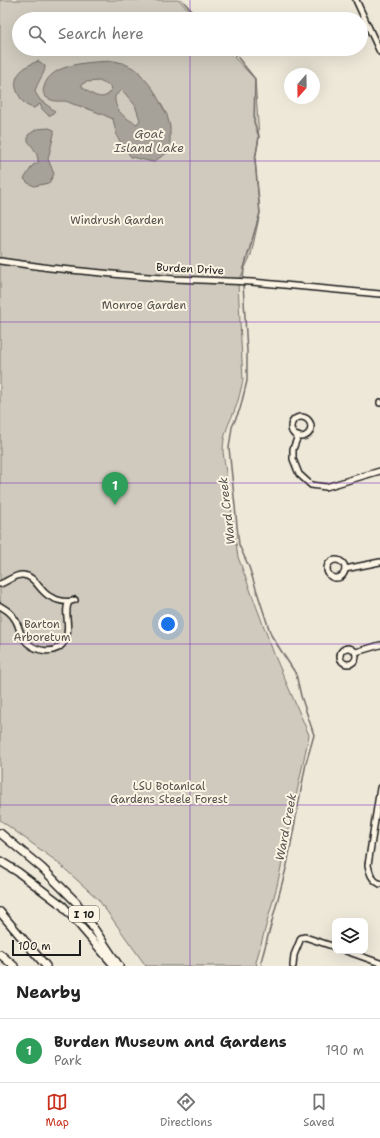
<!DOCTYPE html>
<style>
:root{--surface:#fff;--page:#f2f2f2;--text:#222;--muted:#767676;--line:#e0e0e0;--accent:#c8321e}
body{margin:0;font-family:"Shantell Sans",sans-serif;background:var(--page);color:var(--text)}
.controls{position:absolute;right:12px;bottom:12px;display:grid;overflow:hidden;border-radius:8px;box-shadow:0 4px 16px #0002}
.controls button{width:36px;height:36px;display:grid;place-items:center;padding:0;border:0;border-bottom:1px solid var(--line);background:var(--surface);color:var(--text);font:20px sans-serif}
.compass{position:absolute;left:284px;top:68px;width:36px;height:36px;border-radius:50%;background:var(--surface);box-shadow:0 4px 16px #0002;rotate:200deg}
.scale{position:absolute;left:12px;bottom:10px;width:69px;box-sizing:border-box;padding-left:4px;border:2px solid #1c1c1c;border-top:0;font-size:11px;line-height:14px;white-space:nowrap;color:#1c1c1c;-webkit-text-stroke:3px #fcf5e5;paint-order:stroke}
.you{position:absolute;left:168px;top:624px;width:14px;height:14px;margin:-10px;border:3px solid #fff;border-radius:50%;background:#1a73e8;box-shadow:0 0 0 6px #1a73e833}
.badge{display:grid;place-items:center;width:26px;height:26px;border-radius:50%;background:var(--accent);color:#fff;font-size:13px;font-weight:700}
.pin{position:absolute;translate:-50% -33px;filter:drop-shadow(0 1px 2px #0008)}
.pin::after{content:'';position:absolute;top:21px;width:14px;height:12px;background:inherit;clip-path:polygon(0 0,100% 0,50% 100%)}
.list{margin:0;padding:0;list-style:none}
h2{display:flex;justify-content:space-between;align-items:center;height:52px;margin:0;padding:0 16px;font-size:17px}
h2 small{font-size:13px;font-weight:400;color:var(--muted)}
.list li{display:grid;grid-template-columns:26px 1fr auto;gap:12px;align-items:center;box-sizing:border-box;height:64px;padding:0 16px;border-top:1px solid var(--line)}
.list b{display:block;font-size:15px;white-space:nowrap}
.list p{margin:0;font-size:13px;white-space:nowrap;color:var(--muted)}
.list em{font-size:13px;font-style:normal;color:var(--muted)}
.icon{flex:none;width:22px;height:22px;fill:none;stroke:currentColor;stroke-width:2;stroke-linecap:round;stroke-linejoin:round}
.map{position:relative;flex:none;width:380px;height:966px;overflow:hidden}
.search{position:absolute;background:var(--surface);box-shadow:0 4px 16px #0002;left:12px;right:12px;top:12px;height:44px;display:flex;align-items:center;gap:10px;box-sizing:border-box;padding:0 14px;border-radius:22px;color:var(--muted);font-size:15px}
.sheet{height:116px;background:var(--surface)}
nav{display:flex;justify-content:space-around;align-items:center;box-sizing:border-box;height:56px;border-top:1px solid var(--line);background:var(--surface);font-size:11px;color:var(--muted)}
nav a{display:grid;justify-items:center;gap:2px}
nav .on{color:var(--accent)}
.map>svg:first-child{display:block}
</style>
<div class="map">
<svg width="380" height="966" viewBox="0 0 380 966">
<rect width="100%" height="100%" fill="#eee8d9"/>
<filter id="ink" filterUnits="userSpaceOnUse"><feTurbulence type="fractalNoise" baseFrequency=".025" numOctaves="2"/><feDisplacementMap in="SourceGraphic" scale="8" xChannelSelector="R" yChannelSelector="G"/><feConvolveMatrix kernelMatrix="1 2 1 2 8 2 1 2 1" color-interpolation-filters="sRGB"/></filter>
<g filter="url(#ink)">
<path fill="#cfcabd" stroke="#76736c" d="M0,0H179L197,19H19V49H226L255,79L259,137L255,160L260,213L251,255L238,283L243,380C241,389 239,398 236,407C229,424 223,433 223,452L238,557L274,654L309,735L277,886L256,962L257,966H146L98,899L56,861L0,820Z"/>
<g fill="#a7a299" stroke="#6f6c67" fill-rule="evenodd">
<path d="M39,61L45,66C45,75 37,81 35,92L40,100L55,111L51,115H48L42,109L40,104L34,108C26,106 24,104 20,97C8,79 22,66 39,61Z"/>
<path d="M114,61L123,63L137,70L153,89L167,115L170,127V147L167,153L153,162L131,157L117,137L113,119C100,113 87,108 73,104C70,103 67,101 64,101C59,101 55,102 49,99C44,97 42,92 44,87C50,62 94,62 114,61ZM99,81L110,86L111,91C103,103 91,94 82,87V84L86,82ZM122,90L135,105L140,120L137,124C125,118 114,111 115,96Z"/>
<path d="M49,128L54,130V134L48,159L54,174L49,183L34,186L28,183L24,179L33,165L38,163C39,155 33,147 28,141V135L37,129Z"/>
</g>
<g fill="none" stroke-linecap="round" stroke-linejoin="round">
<g stroke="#6f6c67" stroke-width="1.5">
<polyline points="182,0 199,19"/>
<polyline points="231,49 255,79 254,122 259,137 255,160 260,213 244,268 243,280"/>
<polyline points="243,284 247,351 247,381 240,409 232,427 229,448 239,545 249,567 271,635 296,674 301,696 314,735 306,763 287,865 261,962 262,966"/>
</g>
<defs>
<g id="minor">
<polyline points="356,0 380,52"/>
<polyline points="0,261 50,268 123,275 175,279 252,282 380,294"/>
<polyline points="380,402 380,403"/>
<circle cx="301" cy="427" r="10"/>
<polyline points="298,436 293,449 293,459 299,474 311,485 326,487 380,471"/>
<circle cx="336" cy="569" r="9"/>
<polyline points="345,569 380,562"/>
<path d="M0,584C7,582 15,574 23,575C33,576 37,585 44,592C51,599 65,604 75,600"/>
<path d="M0,606C5,609 11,612 14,618C19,624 19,632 23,638C33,652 58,658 66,638C71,626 63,611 69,602"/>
<circle cx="348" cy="656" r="8"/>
<polyline points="356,652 380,645"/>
<path d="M380,788L368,865C370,874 371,879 380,884"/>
<polyline points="346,951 380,963"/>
<polyline points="293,966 294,955 301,938 305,937 335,947"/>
</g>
<g id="highway">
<polyline points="0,833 42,868 76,902 119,966"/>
<polyline points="0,861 18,872 63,906 113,964"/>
<polyline points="0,912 46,966"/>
<polyline points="0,954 14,966"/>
</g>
</defs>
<use href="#minor" stroke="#1c1c1c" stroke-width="8"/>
<use href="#highway" stroke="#1c1c1c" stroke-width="10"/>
<use href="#minor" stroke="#fcf5e5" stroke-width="5"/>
<use href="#highway" stroke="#fcf5e5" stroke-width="7"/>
</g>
</g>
<path fill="none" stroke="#7b2cbf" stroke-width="1" stroke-opacity="0.55" d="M190,0V19M190,49V966M0,161H380M0,322H380M0,483H380M0,644H380M0,805H380"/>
<g text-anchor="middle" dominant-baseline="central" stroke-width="4" stroke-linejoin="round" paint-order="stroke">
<rect fill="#fcf5e5" stroke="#5f5d58" stroke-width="1" x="69" y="906" width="30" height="16" rx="3"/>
<g font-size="10" font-weight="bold" fill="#1c1c1c">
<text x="84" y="914">I 10</text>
</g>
<g font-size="11" fill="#52504c" stroke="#fcf5e5">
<text x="117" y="220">Windrush Garden</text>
<text x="144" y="305">Monroe Garden</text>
<text x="42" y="624">Barton<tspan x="42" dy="13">Arboretum</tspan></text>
<text x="169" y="786">LSU Botanical<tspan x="169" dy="13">Gardens Steele Forest</tspan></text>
</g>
<g font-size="11" fill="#1c1c1c" stroke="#fcf5e5">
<text transform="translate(190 269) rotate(3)">Burden Drive</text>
</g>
<g font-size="12" font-style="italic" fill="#5b5854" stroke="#fcf5e5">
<text x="149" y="134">Goat<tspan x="149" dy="14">Island Lake</tspan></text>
<text transform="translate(227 511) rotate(-97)">Ward Creek</text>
<text transform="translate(286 827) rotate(-79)">Ward Creek</text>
</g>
</g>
</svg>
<div class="controls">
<button><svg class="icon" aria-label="layers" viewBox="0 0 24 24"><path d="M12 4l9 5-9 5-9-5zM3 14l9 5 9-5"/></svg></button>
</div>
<svg class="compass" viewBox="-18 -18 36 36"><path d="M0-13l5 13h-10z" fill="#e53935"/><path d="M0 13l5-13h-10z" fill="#767676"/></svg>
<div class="scale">100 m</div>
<div class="you"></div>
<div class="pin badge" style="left:115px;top:505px;background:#2e9e5b">1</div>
<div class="search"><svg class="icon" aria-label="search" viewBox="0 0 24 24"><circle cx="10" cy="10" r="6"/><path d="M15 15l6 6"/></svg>Search here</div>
</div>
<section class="sheet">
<h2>Nearby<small></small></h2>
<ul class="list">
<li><span class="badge" style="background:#2e9e5b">1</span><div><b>Burden Museum and Gardens</b><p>Park</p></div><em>190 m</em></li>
</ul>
</section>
<nav>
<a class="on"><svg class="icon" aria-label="map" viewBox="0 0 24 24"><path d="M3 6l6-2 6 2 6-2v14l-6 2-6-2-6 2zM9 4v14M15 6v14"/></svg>Map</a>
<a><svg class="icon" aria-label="directions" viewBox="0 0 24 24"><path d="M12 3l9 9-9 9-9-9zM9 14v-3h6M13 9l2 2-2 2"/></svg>Directions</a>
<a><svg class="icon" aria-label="saved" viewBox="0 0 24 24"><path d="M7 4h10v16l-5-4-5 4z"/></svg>Saved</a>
</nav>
